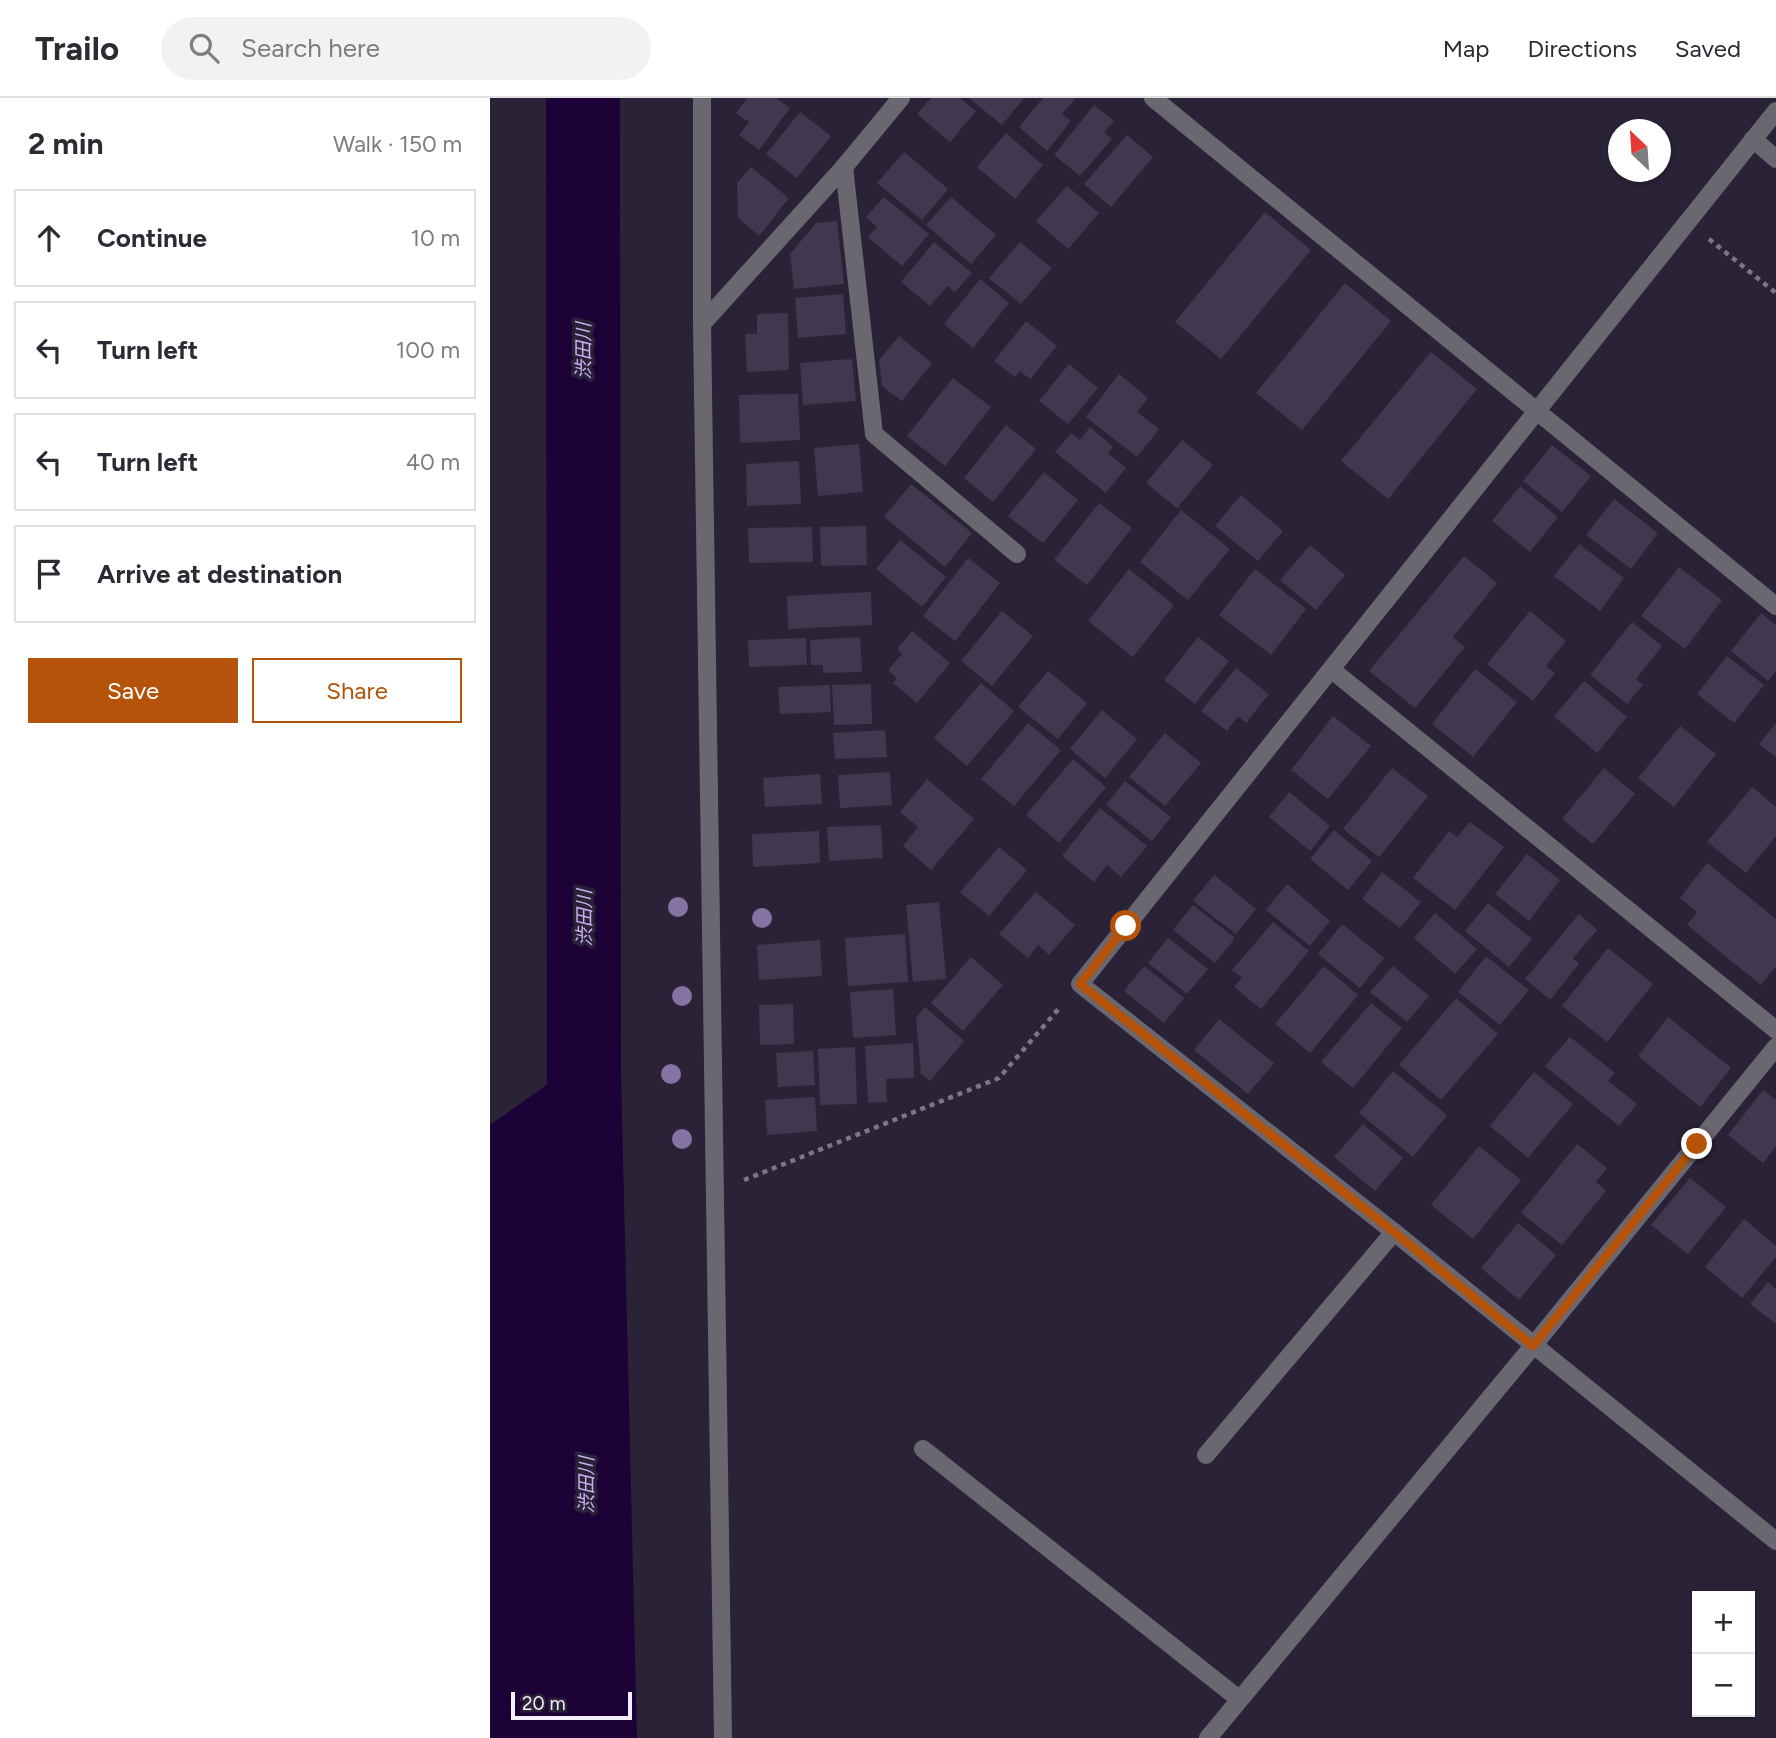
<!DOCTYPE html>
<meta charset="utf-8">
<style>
:root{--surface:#fff;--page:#f2f2f3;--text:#2b2b33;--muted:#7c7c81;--line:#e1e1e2;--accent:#b45309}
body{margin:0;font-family:Figtree,"Noto Sans JP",sans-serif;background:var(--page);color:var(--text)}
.controls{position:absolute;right:21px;bottom:21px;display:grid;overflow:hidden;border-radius:0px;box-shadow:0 2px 5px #0004}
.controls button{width:63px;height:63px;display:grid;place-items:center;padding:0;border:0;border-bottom:2px solid var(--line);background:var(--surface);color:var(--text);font:35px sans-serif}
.compass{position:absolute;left:1118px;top:21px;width:63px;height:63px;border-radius:50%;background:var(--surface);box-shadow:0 2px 5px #0004;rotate:335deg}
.scale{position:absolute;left:21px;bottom:18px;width:121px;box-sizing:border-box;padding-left:7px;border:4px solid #f3effd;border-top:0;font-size:19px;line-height:24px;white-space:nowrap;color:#f3effd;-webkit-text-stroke:5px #2a2237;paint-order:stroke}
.stop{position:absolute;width:21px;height:21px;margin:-16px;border:5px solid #b45309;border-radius:50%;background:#fff}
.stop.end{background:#b45309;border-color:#fff;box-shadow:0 2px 7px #0008}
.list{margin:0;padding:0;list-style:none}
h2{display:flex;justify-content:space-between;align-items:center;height:91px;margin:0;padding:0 28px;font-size:30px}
h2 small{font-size:23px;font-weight:400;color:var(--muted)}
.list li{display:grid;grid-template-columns:46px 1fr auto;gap:21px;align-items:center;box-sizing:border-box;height:98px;margin:0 14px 14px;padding:0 14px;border:2px solid var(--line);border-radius:0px}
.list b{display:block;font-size:26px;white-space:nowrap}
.list em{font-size:23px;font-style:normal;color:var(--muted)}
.actions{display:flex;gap:14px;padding:21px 28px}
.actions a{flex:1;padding:16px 0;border:2px solid var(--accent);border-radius:0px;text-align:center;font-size:24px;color:var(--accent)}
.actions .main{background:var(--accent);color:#fff}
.icon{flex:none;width:38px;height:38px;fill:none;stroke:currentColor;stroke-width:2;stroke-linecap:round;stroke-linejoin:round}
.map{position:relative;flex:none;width:1286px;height:1640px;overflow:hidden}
header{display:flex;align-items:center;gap:42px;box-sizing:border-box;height:98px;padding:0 35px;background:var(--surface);border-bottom:2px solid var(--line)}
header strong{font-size:33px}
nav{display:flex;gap:38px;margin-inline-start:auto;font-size:24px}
.search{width:490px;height:63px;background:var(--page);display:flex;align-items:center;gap:18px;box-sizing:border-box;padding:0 24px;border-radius:38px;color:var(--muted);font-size:26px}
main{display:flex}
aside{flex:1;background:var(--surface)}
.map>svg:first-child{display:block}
</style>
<header>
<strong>Trailo</strong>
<div class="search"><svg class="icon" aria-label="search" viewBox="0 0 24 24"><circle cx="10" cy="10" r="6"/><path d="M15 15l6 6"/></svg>Search here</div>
<nav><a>Map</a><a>Directions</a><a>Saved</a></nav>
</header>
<main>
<aside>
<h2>2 min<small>Walk · 150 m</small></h2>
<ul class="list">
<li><svg class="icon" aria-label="ahead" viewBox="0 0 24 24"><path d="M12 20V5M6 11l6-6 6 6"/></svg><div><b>Continue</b></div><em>10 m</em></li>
<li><svg class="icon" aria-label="left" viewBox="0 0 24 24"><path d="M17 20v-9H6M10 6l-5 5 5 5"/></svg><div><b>Turn left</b></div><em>100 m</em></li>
<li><svg class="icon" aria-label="left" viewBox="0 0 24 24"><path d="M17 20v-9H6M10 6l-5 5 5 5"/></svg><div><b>Turn left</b></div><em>40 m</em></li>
<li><svg class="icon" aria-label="arrive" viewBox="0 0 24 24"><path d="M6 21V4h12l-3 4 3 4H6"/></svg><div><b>Arrive at destination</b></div></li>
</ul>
<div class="actions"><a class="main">Save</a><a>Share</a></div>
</aside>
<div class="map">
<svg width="1286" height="1640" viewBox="0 0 1286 1640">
<rect width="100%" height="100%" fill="#2a2237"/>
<polygon fill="#1c0236" points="130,935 147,1640 0,1640 0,1027"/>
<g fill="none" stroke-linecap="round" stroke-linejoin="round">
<polyline stroke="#1c0236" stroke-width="74" points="93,0 94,1062"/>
</g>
<g fill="#40384e">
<polygon points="257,0 286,0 300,10 269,52 249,37 259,24 246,15"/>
<polygon points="441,0 470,0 486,13 460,44 427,16"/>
<polygon points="479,0 534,0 512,27"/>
<polygon points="553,0 586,0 572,16 581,23 557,53 529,29"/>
<polygon points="604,7 624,23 614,34 622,41 590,78 564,57"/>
<polygon points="310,14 341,38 307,80 276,56"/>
<polygon points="516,35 553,67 525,101 487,69"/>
<polygon points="637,37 663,59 621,109 594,86"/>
<polygon points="414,54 458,91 432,122 387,85"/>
<polygon points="261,69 299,100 269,138 248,120 247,85"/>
<polygon points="577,88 609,115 578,151 546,123"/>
<polygon points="394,99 439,136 412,168 378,139 387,129 376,119"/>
<polygon points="461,99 506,137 481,166 436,127"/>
<polygon points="775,114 821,152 731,261 685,224"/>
<polygon points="347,123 354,186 304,191 300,156 326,125"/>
<polygon points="444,144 482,175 465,194 457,188 440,208 411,184"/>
<polygon points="530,144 562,170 531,206 499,180"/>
<polygon points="490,181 519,205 483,250 454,226"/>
<polygon points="855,185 901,223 812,332 766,295"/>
<polygon points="353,196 356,236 308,240 305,200"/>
<polygon points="298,215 299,272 257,274 255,236 267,236 267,216"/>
<polygon points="536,223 567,248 540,281 530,273 525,279 504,263"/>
<polygon points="409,238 442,265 412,303 392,288 389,262"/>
<polygon points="941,254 987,291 898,401 851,363"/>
<polygon points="362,261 366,303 313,307 310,265"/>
<polygon points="579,266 608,290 578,326 549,303"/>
<polygon points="629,276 658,300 647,314 669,331 647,359 596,319"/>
<polygon points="463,280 501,309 455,368 417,338"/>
<polygon points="308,296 310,342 250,345 249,297"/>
<polygon points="516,327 546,351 503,404 474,380"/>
<polygon points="600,329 623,349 618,355 636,370 616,395 565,354 581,335 590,342"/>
<polygon points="692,342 723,367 687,410 656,385"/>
<polygon points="369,346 373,394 328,398 324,350"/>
<polygon points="1062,347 1101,378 1072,414 1033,383"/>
<polygon points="309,363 311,406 257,408 256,366"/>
<polygon points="554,374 588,402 553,445 518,418"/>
<polygon points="421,386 482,435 455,469 394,419"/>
<polygon points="1030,388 1068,419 1040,454 1002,423"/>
<polygon points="751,397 793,433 768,463 725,428"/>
<polygon points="1124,401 1168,435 1141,471 1096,437"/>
<polygon points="609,405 642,430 597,487 564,462"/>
<polygon points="691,412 740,451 698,502 650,464"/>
<polygon points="376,428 377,467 331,468 330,429"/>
<polygon points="322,429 323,464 259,465 258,430"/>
<polygon points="410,442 456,479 432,509 386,471"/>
<polygon points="1089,446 1134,480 1110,513 1064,478"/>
<polygon points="820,447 855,477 826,512 790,482"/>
<polygon points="974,458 1007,485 963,539 975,549 925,610 879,573"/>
<polygon points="478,460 510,485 465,543 433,518"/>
<polygon points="1189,469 1232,502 1195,551 1151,518"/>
<polygon points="639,471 684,507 643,559 598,523"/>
<polygon points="765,471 816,511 781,557 729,517"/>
<polygon points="381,494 382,527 298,531 297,498"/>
<polygon points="512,513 543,538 502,588 471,563"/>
<polygon points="1040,513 1076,543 1056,568 1065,575 1043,603 997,566"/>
<polygon points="1271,515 1286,527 1286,573 1278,583 1241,553"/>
<polygon points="1142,524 1172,548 1146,581 1153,587 1137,606 1100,577"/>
<polygon points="422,533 460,565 427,605 403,585 407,580 398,572 412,556 407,551"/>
<polygon points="370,539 372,574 333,575 333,567 321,567 320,542"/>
<polygon points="708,539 739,563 705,606 674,582"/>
<polygon points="316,540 317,567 259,569 258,542"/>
<polygon points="1237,558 1274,587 1244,625 1207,596"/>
<polygon points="746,570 779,596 756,625 748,618 737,633 711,613"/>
<polygon points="985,571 1027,604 983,659 942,626"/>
<polygon points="558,573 597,605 568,641 528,609"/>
<polygon points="1094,583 1137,619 1107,655 1064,618"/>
<polygon points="491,585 524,613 477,668 444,640"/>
<polygon points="381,586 382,626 344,627 342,587"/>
<polygon points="340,587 341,614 290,616 288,589"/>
<polygon points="612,612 647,641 615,680 580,651"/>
<polygon points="843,618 881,648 838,701 801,672"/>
<polygon points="538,625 571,652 524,708 491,681"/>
<polygon points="1286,625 1286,659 1269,646"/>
<polygon points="1190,628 1226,656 1184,709 1148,680"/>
<polygon points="395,632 397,659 345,661 343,635"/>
<polygon points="675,635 711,665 675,708 639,679"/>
<polygon points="583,661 616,689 569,745 536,717"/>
<polygon points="902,670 938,698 889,759 853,731"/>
<polygon points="1114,670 1145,696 1103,746 1072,721"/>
<polygon points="400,674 402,707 350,710 348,677"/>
<polygon points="330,676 332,706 275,709 273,680"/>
<polygon points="437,681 484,721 441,772 413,748 428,729 410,714"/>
<polygon points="635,683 681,719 662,743 616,707"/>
<polygon points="1262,689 1286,709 1286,738 1256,775 1217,744"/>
<polygon points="799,694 840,728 820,753 779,719"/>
<polygon points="610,710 657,748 631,779 617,767 604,784 572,758"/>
<polygon points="980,724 1014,749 965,812 923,780 959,733 967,739"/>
<polygon points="391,727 393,760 339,763 337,729"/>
<polygon points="844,732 882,763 858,792 820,761"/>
<polygon points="329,733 330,765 263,769 262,736"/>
<polygon points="509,749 537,772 499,818 470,794"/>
<polygon points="1037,756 1070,782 1039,823 1005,796"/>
<polygon points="1217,765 1286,821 1286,868 1271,887 1197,827 1207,814 1190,800"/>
<polygon points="892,774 931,804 910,830 872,801"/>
<polygon points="724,777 766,811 746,836 703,803"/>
<polygon points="797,786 840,823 820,848 776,812"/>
<polygon points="546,794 585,827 559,857 548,847 538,860 509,836"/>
<polygon points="449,804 456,881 423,884 416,807"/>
<polygon points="998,805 1042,841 1019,869 975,833"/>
<polygon points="703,807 745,840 725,865 683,832"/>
<polygon points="945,815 987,851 965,876 924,840"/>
<polygon points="1089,816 1107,832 1083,860 1089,866 1060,902 1035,881"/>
<polygon points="783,824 819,853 771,911 744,889 752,880 742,872"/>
<polygon points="852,826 894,860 870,890 828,856"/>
<polygon points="415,836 418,884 358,888 355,840"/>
<polygon points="678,840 718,871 697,896 658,865"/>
<polygon points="330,842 332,878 269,882 267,847"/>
<polygon points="1118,850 1163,886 1117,944 1072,908"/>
<polygon points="996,858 1039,892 1010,927 968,894"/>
<polygon points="481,859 513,887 473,933 441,905"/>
<polygon points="654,868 694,900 674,925 634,893"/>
<polygon points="834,868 868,897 820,955 785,926"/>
<polygon points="903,868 939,898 917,924 880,894"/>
<polygon points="403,891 406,937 363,940 360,894"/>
<polygon points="966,900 1008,936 951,1002 909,967"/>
<polygon points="881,905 912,930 863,990 831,964"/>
<polygon points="303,906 304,946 270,947 269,907"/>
<polygon points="435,909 474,943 440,983 431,976 426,920"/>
<polygon points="1178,919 1241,970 1210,1009 1148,958"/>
<polygon points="729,921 784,965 758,996 704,952"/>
<polygon points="1080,939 1125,975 1118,983 1147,1006 1129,1028 1055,968"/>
<polygon points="423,945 424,980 396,981 397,1004 378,1005 375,948"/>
<polygon points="365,949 367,1006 330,1007 328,951"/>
<polygon points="323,953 325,987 288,989 286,955"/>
<polygon points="903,973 957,1017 923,1059 869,1015"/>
<polygon points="1044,974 1083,1006 1038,1060 1000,1028"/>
<polygon points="1273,992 1286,1002 1286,1048 1273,1065 1238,1037"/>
<polygon points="325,999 327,1033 277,1037 275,1002"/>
<polygon points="873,1026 913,1060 885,1093 844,1059"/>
<polygon points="1087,1046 1117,1070 1106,1084 1116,1093 1072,1147 1031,1115"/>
<polygon points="989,1048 1031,1082 983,1141 941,1107"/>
<polygon points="1200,1080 1236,1109 1198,1156 1161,1127"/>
<polygon points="1254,1121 1286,1148 1286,1159 1252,1200 1215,1169"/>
<polygon points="1028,1125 1066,1157 1029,1202 991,1170"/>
<polygon points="1278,1184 1286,1191 1286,1226 1260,1206"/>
</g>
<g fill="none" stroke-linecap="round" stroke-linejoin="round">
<g stroke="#7c7688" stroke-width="4.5" stroke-dasharray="5 5" stroke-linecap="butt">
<polyline points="1219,141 1286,195"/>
<polyline points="254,1082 509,980 571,908"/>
</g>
<g stroke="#6a6771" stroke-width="18">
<polyline points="1263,41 1286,61"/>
<polyline points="354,69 384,336 527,456"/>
<polyline points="433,1351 749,1601"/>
<polyline points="716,1357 904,1134"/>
</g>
<g stroke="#6a6771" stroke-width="18">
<polyline points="212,0 212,226 233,1640"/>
<polyline points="663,0 1286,508"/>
<polyline points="1286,13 590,886 904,1134 1286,1443"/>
<polyline points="212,226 354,69 411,0"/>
<polyline points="842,572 1286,932"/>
<polyline points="718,1640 1043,1248 1286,949"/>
</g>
</g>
<g fill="#8573a3">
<circle cx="188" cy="809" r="10"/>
<circle cx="272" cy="820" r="10"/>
<circle cx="192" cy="898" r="10"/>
<circle cx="181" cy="976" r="10"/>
<circle cx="192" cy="1041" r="10"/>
</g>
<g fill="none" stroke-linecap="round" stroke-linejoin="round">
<polyline stroke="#b45309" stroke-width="9" points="636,828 590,886 904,1134 1043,1248 1207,1046"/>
</g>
<g text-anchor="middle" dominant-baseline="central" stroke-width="7" stroke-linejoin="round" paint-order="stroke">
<g font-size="19" font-style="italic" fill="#cab1f6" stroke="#2a2237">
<text transform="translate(93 253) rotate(-90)">渋田川</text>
<text transform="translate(94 820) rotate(-90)">渋田川</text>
<text transform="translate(96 1387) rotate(-90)">渋田川</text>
</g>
</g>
</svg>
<div class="controls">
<button>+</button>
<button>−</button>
</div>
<svg class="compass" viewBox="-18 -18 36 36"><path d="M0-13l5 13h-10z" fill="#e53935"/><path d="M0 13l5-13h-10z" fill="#7c7c81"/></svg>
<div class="scale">20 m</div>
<div class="stop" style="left:636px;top:828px"></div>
<div class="stop end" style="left:1207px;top:1046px"></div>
</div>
</main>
